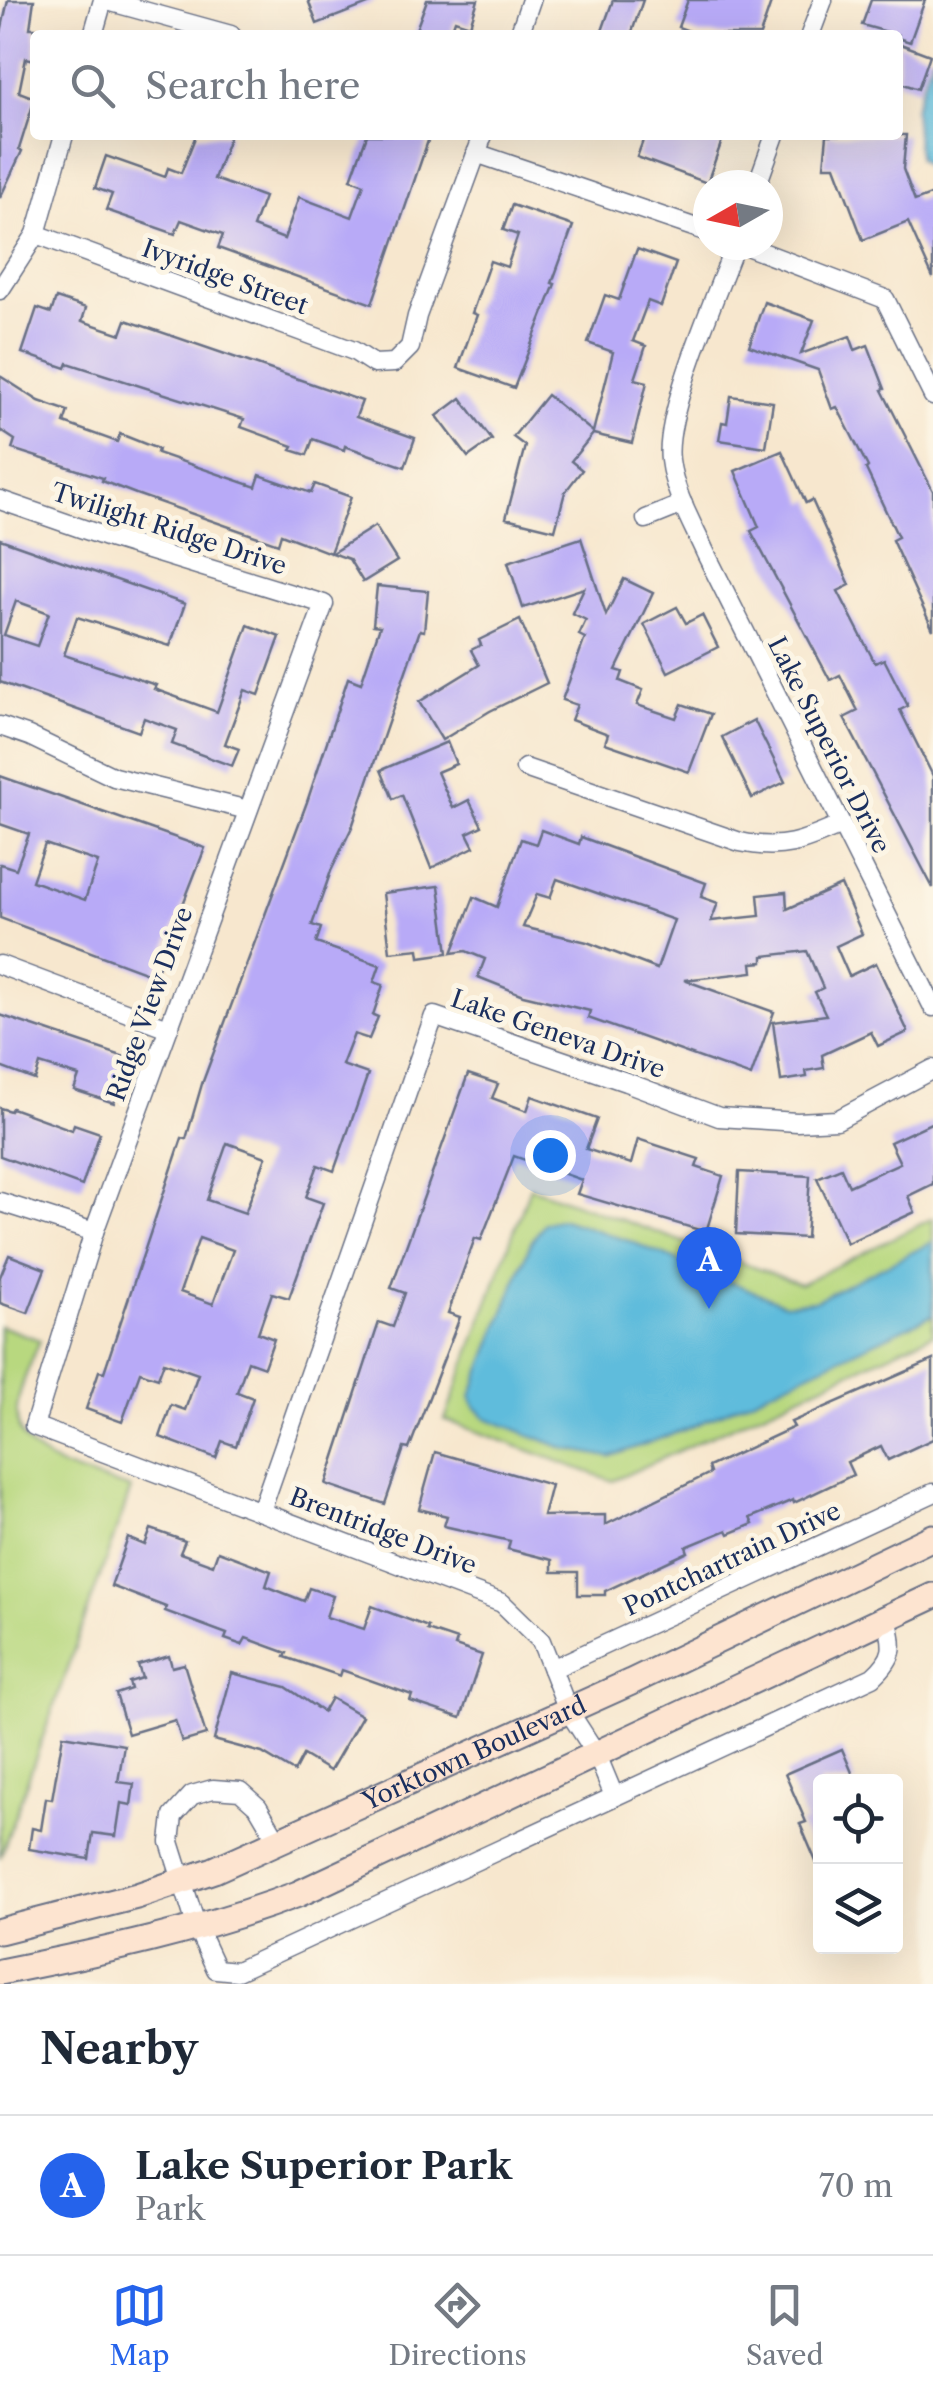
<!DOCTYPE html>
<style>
:root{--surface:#fff;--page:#f2f2f3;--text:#1f2937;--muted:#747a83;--line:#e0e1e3;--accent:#2563eb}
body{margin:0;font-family:"Libre Caslon Text",serif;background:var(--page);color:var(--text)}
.controls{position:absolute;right:30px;bottom:30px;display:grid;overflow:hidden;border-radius:10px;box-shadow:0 10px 40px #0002}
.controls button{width:90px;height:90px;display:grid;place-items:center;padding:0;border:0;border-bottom:2px solid var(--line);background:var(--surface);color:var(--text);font:50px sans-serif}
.compass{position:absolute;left:693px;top:170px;width:90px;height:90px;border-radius:50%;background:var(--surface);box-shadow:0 10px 40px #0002;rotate:261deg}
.you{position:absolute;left:550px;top:1155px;width:35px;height:35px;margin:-25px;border:8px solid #fff;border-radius:50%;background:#1a73e8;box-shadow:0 0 0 15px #1a73e833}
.badge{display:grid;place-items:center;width:65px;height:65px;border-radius:50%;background:var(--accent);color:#fff;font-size:32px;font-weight:700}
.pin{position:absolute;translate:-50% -82px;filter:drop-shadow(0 2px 5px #0008)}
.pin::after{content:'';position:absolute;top:52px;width:35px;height:30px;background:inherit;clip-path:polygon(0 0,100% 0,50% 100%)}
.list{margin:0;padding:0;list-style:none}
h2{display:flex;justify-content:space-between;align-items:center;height:130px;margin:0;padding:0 40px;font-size:42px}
h2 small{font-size:32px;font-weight:400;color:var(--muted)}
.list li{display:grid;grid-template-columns:65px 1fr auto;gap:30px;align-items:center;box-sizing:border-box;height:140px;padding:0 40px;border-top:2px solid var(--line)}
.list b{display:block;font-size:38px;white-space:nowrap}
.list p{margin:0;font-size:32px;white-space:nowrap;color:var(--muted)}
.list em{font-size:32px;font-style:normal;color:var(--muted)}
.icon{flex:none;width:55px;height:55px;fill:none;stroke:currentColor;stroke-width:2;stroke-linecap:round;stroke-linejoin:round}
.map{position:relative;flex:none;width:933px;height:1984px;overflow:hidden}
.search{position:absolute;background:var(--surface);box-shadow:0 10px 40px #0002;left:30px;right:30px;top:30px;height:110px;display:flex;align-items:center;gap:25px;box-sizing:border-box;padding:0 35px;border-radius:10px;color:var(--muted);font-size:38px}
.sheet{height:270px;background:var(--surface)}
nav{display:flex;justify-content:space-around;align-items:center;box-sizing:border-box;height:140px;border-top:2px solid var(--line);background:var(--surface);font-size:28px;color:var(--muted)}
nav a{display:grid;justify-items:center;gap:5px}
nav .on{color:var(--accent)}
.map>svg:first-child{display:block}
</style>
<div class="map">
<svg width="933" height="1984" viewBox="0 0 933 1984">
<rect width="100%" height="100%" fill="#fcf5e5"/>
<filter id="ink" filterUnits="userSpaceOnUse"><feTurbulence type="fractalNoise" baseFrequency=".01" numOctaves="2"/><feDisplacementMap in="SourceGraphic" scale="20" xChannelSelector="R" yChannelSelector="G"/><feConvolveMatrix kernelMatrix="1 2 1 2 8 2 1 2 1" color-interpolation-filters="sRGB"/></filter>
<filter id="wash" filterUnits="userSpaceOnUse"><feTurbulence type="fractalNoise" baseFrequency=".0048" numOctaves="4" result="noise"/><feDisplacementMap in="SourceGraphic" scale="40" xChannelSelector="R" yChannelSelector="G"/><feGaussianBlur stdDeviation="2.25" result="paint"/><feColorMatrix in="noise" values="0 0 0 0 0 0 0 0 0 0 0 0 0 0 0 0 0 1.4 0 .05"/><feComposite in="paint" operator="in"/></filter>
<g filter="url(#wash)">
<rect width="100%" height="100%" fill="#f7e7ce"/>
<g fill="#b8d87f" stroke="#6a846e" stroke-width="2.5">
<polygon points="530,1187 800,1284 933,1218 933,1334 613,1481 445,1420"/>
<path d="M0,1326L40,1340C32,1362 19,1386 17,1409C12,1464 92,1475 131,1489L0,1858Z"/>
</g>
<g fill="#5ebcdc" stroke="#3c769d" stroke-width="2.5">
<polygon points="933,54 933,172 918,159 914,109"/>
<polygon points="563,1219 632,1242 785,1304 814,1301 933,1242 933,1315 687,1429 609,1457 566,1449 486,1418 475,1407 471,1396 531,1242 544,1223"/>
</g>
<g id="blocks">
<g fill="#b8aaf7" fill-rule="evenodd">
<polygon points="8,0 34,0 30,28 35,28 35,60 26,58 19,92 35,98 19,149 22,151 0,198 0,37"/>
<polygon points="308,0 376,0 376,1 317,24"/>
<polygon points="427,0 478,0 470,25 455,20 450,35 414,35"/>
<polygon points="613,0 643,0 631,35 614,35 602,31"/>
<polygon points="688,0 772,0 760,35 700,35 678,27"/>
<polygon points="871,0 925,0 910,42 898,38 898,35 862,25"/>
<polygon points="898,43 930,55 918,89 898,82"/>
<polygon points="196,135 230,135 214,179 264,197 253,227 284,239 299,197 352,217 364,184 351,179 367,135 430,135 372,304 218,248 223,235 181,220 175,234 106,210 112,194 95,188 106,156 165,177 168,168 181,173"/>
<polygon points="645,135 724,135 707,183 637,157"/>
<polygon points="827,135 906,135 903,169 915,201 933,194 933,278 908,222 863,240 835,166 824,166"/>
<polygon points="512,205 573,226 552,283 555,284 514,388 458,368 477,315 472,313 490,261 507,267 518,235 503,230"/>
<polygon points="637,249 676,263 661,306 648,301 633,341 646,346 635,379 647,382 632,443 593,434 571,461 582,470 565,492 555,530 506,518 525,446 513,437 547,395 593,432 613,352 588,343 605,295 619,300"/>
<polygon points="56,298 86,308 82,321 121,334 126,320 362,401 356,417 415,438 405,467 345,446 344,450 313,439 307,455 291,450 293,446 241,427 244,419 68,363 66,368 22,353 37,308 51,313"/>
<polygon points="764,302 814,320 801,354 850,336 855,350 868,345 885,389 882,390 933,491 933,630 892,540 898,537 866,469 868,467 837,407 832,409 818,370 749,346"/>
<polygon points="0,376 39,401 68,411 64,423 117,442 120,434 158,449 157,453 256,487 260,475 311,493 315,484 351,497 330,553 281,534 278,544 136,494 102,481 103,478 12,449 15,440 0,430"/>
<polygon points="731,396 773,402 766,447 719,440 722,422 727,423"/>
<polygon points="461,398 492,440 468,457 437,416"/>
<polygon points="782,451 806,503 812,500 850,585 838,591 875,663 884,659 908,706 900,710 933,776 933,888 844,718 858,711 840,675 830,680 751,531 759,527 735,471"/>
<polygon points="375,526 397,561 363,582 349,559 332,553"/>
<polygon points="581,538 606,615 624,579 653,593 616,670 623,672 620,681 643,690 637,705 676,718 682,704 711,714 689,772 605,743 608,734 571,720 577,705 562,700 585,638 579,635 586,620 572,613 584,588 523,608 508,562"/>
<path d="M0,539L185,604L170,646L77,617L64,655L156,685L154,689L217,712L248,625L280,637L259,695L245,690L225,744L239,749L232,766L172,744L177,730L144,718L139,732L0,682ZM16,601L49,613L37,646L4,635Z"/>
<path d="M377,586L428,591L424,631L420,630L352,827L331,871L312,925L321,928L316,943L380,965L374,982L383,985L373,1015L378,1017L369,1039L354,1034L342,1065L368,1074L334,1171L318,1165L306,1197L323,1203L289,1298L272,1293L258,1333L274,1339L264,1367L248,1361L237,1392L253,1398L236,1446L222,1441L216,1458L160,1437L171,1405L185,1410L198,1374L164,1362L158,1378L140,1372L122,1422L86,1409L99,1371L104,1372L182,1138L186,1139L202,1084L307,802L348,678L361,683L380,626L373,625ZM227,1143L266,1157L245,1213L207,1200ZM199,1238L233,1250L213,1304L180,1292Z"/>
<polygon points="677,607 686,623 702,615 718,647 668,672 644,624"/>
<polygon points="520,620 547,683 490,711 442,740 419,702 479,665 471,650 481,645 479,640"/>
<polygon points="754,720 785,782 752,798 722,737"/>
<polygon points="447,742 456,764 437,772 453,808 469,800 482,826 467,833 474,847 431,868 402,795 393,799 381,770"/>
<path d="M0,776L205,848L155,976L0,918V864L16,869L29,834L0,824ZM45,844L98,862L85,900L32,881Z"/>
<path d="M541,830L579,844L581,837L706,883L701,897L718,903L711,921L760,916L758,895L786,892L787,909L841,885L862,934L836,946L849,976L876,963L908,1032L878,1046L871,1032L822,1055L824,1068L806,1071L807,1077L781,1081L773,1022L826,1015L815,992L823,988L807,951L763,956V962L752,963L753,972L684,980L774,1012L751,1076L588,1018L590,1011L523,995L478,977L485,959L466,951L452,953L474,897L497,907L521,839L536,844ZM557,879L674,920L657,969L587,942L523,927L537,894L550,898Z"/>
<polygon points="439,886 448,953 420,957 419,949 390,952 383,893"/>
<polygon points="0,1015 128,1058 114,1103 74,1090 79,1076 40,1064 35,1080 0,1067"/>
<polygon points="468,1074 498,1084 492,1098 527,1111 532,1096 597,1119 586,1149 631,1164 638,1139 699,1159 696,1167 723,1176 706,1232 577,1194 582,1180 514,1156 481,1240 475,1238 448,1313 460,1317 409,1449 404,1448 385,1504 326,1484 379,1322 393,1327 405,1293 391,1288"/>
<polygon points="0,1108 10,1111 12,1108 72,1130 74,1124 100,1133 82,1186 0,1156"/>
<polygon points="933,1122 933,1184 908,1196 915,1212 847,1243 817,1178 841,1168 849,1186 900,1163 890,1142"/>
<polygon points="739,1172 810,1176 806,1238 736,1234"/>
<polygon points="9,1255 45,1269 28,1313 0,1303 0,1277"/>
<polygon points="933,1360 933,1439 888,1460 881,1446 847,1462 853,1475 794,1503 793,1500 750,1518 753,1524 729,1534 727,1530 686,1547 688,1552 605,1591 605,1595 578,1595 578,1572 552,1572 552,1560 508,1549 510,1541 444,1526 447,1516 419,1509 435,1452 551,1485 543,1516 605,1515 605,1525 710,1473 708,1467 794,1427 791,1422"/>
<polygon points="151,1529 185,1541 180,1553 213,1565 218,1551 271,1571 266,1586 304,1601 309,1588 333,1596 326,1617 364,1629 372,1606 428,1627 427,1630 457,1640 455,1646 482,1655 461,1718 410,1701 412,1695 342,1670 340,1676 285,1657 287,1653 246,1638 242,1645 225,1639 227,1634 165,1611 166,1607 111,1586 128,1538 145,1545"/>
<polygon points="169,1656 172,1667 184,1664 206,1735 182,1742 175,1720 128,1734 116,1694 131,1689 129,1682 142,1678 138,1665"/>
<polygon points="232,1673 286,1687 323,1712 331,1698 362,1716 330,1771 303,1755 294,1772 262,1753 214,1740"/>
<polygon points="63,1735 124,1745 118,1782 134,1784 131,1805 121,1803 116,1836 93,1833 89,1859 29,1849 32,1828 41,1830 46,1798 52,1799"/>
<polygon points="842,1749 856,1782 820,1782 820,1871 800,1824 806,1822 785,1774"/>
</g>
</g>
</g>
<g filter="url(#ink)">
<use href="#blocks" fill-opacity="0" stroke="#686f85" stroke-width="2.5"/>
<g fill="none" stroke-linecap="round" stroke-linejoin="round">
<defs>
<g id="minor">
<polyline points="104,0 231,35"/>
<polyline points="93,35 103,0"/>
<polyline points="519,35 531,0"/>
<polyline points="810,35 823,0"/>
<polyline points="476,153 708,232"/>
<polyline points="757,185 775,135"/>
<polyline points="36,234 354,351 374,364 394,363 410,347 417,316 483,135"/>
<path d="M735,245C717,294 664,413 670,460C674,493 693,525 706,554L933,1007"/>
<polyline points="744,245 885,299 933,396"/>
<polyline points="0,290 36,234 64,135"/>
<polyline points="0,500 112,539 324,604 94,1232 34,1426 502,1603 541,1641 568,1710 597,1755 614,1796"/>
<polyline points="646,519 683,504"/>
<polyline points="0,726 29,736 114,777 248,810"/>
<path d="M525,768L740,842C782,851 803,842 841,825"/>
<polyline points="0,965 168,1028"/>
<polyline points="0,1202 94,1232"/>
<polyline points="261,1511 434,1016 626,1082 719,1117 797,1122 837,1120 933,1069"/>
<polyline points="552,1669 933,1493"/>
<path d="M278,1841L258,1807L240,1791L213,1789L192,1795L173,1816L170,1842L197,1928L216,1969L237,1971L873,1677C896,1656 894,1647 887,1618"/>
</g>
<g id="secondary">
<path id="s1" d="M0,1931L137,1896L214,1870L631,1682L933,1537"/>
<path d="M0,1972C101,1952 201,1931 298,1894L933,1596"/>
</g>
</defs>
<use href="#minor" stroke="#686f85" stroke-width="21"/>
<use href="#secondary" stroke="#686f85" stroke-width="29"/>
<use href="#minor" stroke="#fff" stroke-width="18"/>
<use href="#secondary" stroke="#fde4d0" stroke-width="25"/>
</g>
</g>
<g text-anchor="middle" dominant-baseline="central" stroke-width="10" stroke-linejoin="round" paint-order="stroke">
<g font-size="25" fill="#1b2f5e" stroke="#fcf5e5">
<text transform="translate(225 277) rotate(20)">Ivyridge Street</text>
<text transform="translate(169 529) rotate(18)">Twilight Ridge Drive</text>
<text transform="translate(829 745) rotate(63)">Lake Superior Drive</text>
<text transform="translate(150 1004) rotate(-70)">Ridge View Drive</text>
<text transform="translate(558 1034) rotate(19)">Lake Geneva Drive</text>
<text transform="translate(383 1531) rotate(21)">Brentridge Drive</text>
<text transform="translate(732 1559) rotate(-25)">Pontchartrain Drive</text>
<text stroke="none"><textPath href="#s1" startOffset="508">Yorktown Boulevard</textPath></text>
</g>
</g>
</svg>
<div class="controls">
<button><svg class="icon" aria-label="locate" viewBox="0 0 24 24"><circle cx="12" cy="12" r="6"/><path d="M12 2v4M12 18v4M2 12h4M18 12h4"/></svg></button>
<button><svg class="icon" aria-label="layers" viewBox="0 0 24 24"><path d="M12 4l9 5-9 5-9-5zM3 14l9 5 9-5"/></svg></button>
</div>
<svg class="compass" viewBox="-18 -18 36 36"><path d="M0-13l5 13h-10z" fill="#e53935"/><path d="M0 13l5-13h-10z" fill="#747a83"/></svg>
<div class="you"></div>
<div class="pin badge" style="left:709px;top:1309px">A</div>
<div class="search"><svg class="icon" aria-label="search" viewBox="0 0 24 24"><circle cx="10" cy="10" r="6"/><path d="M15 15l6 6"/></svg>Search here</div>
</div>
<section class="sheet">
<h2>Nearby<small></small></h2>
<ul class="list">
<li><span class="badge">A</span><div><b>Lake Superior Park</b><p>Park</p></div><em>70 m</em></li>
</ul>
</section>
<nav>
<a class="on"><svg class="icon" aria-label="map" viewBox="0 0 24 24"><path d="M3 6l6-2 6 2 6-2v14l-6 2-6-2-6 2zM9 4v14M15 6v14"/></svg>Map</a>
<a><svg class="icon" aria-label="directions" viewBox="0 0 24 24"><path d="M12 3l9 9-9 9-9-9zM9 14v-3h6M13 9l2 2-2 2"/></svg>Directions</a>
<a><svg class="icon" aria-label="saved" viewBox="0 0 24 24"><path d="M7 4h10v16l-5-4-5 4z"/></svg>Saved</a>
</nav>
